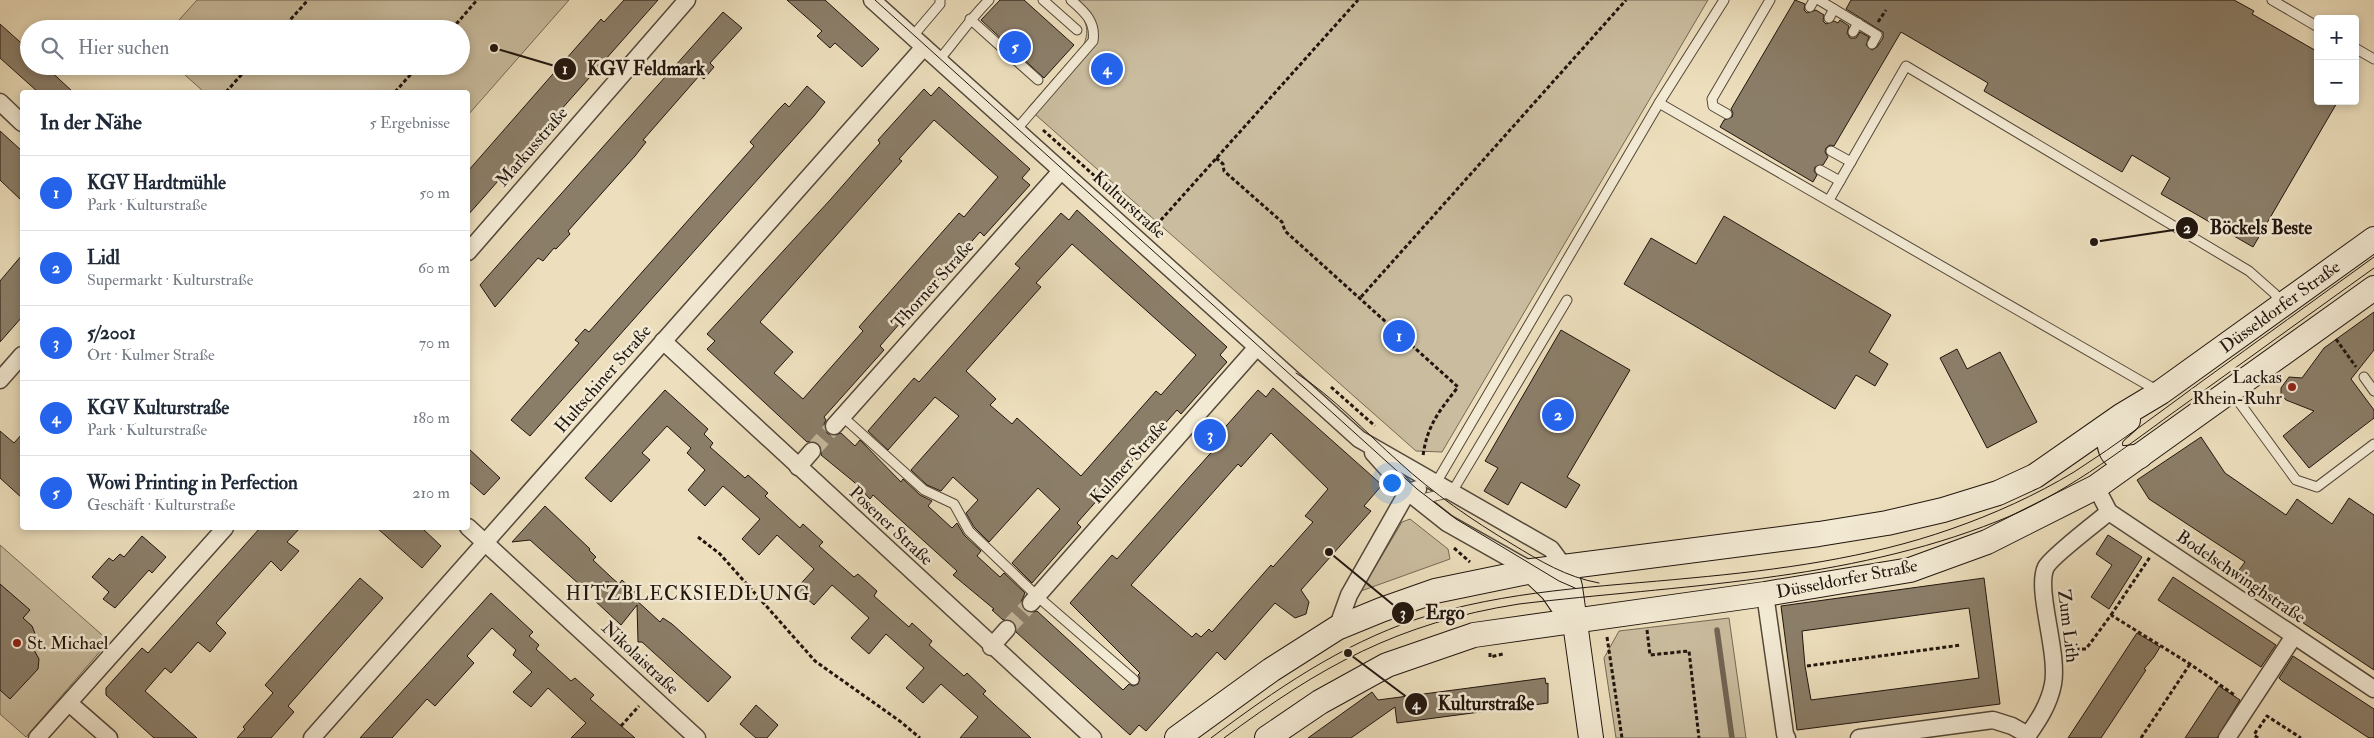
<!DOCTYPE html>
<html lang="de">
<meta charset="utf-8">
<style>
:root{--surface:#fff;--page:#f6f6f7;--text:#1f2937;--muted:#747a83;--line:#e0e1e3;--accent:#2563eb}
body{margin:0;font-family:"IM FELL Double Pica",serif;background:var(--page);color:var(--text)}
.controls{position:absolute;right:15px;top:15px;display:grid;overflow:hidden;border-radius:5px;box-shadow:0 2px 8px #0003}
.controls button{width:45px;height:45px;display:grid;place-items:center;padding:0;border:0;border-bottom:1px solid var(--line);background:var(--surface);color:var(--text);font:25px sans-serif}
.you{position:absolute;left:1391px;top:482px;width:18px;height:18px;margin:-12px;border:4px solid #fff;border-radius:50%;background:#1a73e8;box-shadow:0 0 0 8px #1a73e833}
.badge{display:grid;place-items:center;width:32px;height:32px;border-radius:50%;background:var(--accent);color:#fff;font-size:16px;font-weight:700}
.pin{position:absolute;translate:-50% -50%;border:2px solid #fff;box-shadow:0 1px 5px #0006}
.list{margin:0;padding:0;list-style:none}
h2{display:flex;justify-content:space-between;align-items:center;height:65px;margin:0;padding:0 20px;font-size:21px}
h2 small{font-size:16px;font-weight:400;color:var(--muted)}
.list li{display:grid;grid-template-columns:32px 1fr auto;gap:15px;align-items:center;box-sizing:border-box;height:75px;padding:0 20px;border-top:1px solid var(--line)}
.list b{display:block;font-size:19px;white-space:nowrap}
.list p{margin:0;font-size:16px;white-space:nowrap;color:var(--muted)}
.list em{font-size:16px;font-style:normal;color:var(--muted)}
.icon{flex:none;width:28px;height:28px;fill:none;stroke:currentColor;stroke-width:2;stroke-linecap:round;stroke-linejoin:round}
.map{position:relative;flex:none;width:2374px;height:738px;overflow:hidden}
.search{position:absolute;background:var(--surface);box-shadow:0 2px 8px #0003;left:20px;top:20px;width:450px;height:55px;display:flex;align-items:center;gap:12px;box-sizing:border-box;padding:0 18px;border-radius:28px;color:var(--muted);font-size:19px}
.panel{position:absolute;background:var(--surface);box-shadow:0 2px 8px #0003;left:20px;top:90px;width:450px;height:440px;border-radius:5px}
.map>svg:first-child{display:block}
</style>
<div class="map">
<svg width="2374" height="738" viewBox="0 0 2374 738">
<rect width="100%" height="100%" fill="#eddfbd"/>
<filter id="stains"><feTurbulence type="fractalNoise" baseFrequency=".004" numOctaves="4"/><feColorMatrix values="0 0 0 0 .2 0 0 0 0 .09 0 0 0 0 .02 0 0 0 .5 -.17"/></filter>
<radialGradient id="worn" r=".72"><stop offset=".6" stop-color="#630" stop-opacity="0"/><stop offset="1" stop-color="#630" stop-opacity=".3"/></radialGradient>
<g fill="#cabd9f" stroke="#756956">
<polygon points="197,0 569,0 468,115 468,92 204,92 175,66 461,66 461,29 171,29"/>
<path d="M1067,0H1708L1442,452L1416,451L1028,108L1084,44C1092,24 1081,13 1067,0Z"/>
<polygon points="1410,519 1448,549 1450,559 1361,591 1402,522"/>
<polygon points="0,545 109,641 26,737 0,714"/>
<polygon points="1729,618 1746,738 1616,738 1604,658 1619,631"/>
</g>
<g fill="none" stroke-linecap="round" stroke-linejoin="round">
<polyline stroke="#716554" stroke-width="5.5" points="1717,630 1732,738"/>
</g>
<g fill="#8b7e69" stroke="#20150e" fill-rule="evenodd">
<polygon points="624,0 658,0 468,215 468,171 601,19 604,22"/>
<polygon points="787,0 825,0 879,49 862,67 835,43 830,48 817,36 822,31"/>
<polygon points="1000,0 1024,0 1074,45 1044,78 981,20"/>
<polygon points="1795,0 1805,4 1804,10 1807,13 1816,10 1824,15 1823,21 1826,24 1834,21 1838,23 1840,20 1849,26 1847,33 1850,38 1856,38 1860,32 1869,37 1866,45 1872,50 1877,47 1883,38 1883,32 1846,9 1851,0 2234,0 2254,11 2252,14 2318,52 2318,101 2338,101 2253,247 2161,194 2170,178 2132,155 2122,172 1984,91 1988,83 1901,32 1834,146 1830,145 1826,148 1825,152 1828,157 1823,165 1815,167 1814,171 1817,175 1813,182 1720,127 1724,120 1732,117 1733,113 1731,109"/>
<polygon points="723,12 742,28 710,63 714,67 704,79 699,76 643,140 646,142 635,156 568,231 570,234 556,249 554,248 543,261 538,258 495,307 480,285"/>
<polygon points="0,24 29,50 29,66 45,66 73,92 38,92 0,58"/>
<polygon points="807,86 825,102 814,116 530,436 511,420 579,343 575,340 585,329 589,332 754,146 750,142 779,109 785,103 789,107"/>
<path d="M939,87L1030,169L1022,178L1030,185L984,236L980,232L880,346L884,350L824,417L826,420L824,424L827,433L832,436L841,433L855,446L860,440L901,482L903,479L920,495L932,501L928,506L952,528L957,523L964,535L981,551L977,556L1000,577L1004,573L1025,593L1021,602L1024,610L1030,613L1037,611L1123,690L1129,684L1133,686L1138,684L1140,678L1138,675L1140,673L1070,603L1112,555L1117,559L1192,474L1217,446L1212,442L1258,390L1266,397L1273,388L1382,485L1364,506L1371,511L1301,590L1309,602L1306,614L1295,618L1275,603L1225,660L1217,652L1146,731L1139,725L1130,735L1016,632L1014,622L1009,619L1003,620L992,610L994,609L953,575L957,571L873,495L870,499L854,482L821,455L822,448L819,444L813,441L807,442L707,349L715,341L707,334L830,200L880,143L878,140L924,89L931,96ZM934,120L998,177L964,217L959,213L859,327L863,331L803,399L774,373L793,352L760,322L902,161L899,159ZM1271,433L1328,489L1305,516L1313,522L1273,567L1271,565L1212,632L1209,629L1201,637L1196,633L1192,637L1131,585L1238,464L1241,467Z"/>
<polygon points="0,131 22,151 22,201 0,180"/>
<path d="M1077,210L1227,347L1220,355L1227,362L1181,414L1177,410L1077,523L1081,527L1032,583L1012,563L1060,509L1038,488L989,542L974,527L966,513L978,500L953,477L941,491L927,485L911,470L959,416L935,397L888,450L868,431L914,378L919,382L944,354L1020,268L1015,264L1061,213L1069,220ZM1072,244L1196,355L1161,395L1156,391L1081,476L1017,418L1012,424L990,405L996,399L966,371L1041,287L1036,283Z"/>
<polygon points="1724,216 1891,315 1869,352 1888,364 1875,386 1856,375 1835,409 1624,284 1651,238 1696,264"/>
<polygon points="22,255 22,317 0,342 0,281"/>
<polygon points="2374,312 2374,350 2351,379 2374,410 2374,418 2309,468 2283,436 2314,411 2286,400 2281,394 2281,388 2289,377 2302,378 2324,348"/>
<polygon points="1561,330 1630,370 1567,477 1580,485 1566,508 1521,482 1508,505 1484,491 1498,468 1485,461"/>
<polygon points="1957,349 1967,369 2000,352 2037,422 1987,448 1940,358"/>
<polygon points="665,390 708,429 704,434 713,443 710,447 745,478 748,475 768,493 765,496 800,528 803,524 823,542 819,546 854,577 858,574 877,591 874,596 909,627 912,623 932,641 929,645 964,676 967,673 986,691 983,694 1031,738 960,738 978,717 941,684 923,703 906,688 924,668 886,634 869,654 851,638 869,618 832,585 814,605 796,589 814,569 777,535 759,555 742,539 760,519 723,486 705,506 688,490 705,470 687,453 691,448 667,426 642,453 650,460 611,502 585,478"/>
<polygon points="0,431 14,443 22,434 22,498 0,478"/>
<polygon points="2201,437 2225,473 2286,515 2297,499 2332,524 2349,498 2374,515 2374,670 2234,577 2245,562 2149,499 2137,480"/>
<polygon points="468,448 500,478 484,495 468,481"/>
<polygon points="545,506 590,549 589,550 596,557 593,560 612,578 619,584 622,580 638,595 634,598 660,622 663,618 672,624 731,677 708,702 642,642 638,642 637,605 621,625 593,599 609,582 579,584 530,540 512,542"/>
<polygon points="260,528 300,528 287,542 299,551 281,571 271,561 216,623 226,633 210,652 198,642 171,673 165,668 145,691 197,738 154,738 106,695 106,688 142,648 148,653"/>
<polygon points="377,528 422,528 441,546 422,568"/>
<polygon points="2108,535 2142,557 2109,609 2091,597 2112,565 2096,554"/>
<polygon points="142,536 166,557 152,573 149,570 115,608 103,599 109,592 92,577 109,558 113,561 120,554 124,557"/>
<polygon points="2173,577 2276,645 2261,667 2158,600"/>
<polygon points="360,578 383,598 288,706 294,712 271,738 237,738 245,729 243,727 273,693 265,685"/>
<path d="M1984,578L2000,704L1797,730L1781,606ZM1969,608L1979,678L1811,700L1805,666L1802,631Z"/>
<polygon points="0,584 30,610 23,618 32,626 36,636 32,641 37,646 34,650 39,659 38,669 10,699 0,690"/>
<polygon points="491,593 533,632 529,636 539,645 536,649 571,681 575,678 594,695 590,699 635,738 571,738 586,723 548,688 531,707 513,692 532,672 513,655 516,650 492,628 467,656 474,663 435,706 427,699 392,738 360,738"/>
<polygon points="2137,633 2160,647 2154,657 2144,669 2146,670 2101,738 2068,738"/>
<polygon points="2293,656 2374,709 2374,738 2369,738 2282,681 2279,678"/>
<polygon points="1545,678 1546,684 1548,683 1548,703 1397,723 1395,707 1351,738 1308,738 1372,692 1378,700"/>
<polygon points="2219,686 2240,700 2217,738 2185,738"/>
<polygon points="756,705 778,725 767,738 756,738 740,724"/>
</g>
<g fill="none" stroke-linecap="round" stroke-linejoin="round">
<g stroke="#c4b79a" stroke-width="16" stroke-dasharray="16 8" stroke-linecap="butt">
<polyline points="812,451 834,426"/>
<polyline points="1007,629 1031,603"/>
</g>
<defs>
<g id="lane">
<polyline points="1043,0 1077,30"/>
<polyline points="1819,0 1877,35 1872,44"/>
<polyline points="2272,0 2318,27"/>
<polyline points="1810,7 1814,0"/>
<polyline points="1829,18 1834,9"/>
<polyline points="970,19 1038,80"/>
<polyline points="1853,32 1858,23"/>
<polyline points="912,37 940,4 940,0"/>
<polyline points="2355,48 2374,59"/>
<path d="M939,60C956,40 970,19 989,0"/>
<polyline points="1659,103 1724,0"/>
<polyline points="1727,114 1713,106 1712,99 1770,0"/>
<path d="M1016,130L1093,41C1096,22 1085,12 1071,0"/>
<polyline points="1831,151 1851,162"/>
<polyline points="1820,170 1840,181"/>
<polyline points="1829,200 1906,66 2249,271 2275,294 2280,306"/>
<polyline points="2364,377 2374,391"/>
<polyline points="2231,391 2296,480 2317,487 2374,444"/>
<polyline points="843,417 924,490 954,504 969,531 1037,596 1134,680"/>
<polyline points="1436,483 1659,103 2158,391"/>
<polyline points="1418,500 1452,492 1567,300"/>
</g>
<g id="street">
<polyline points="872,0 1359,439 1551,549 1565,568"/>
<polyline points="0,102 22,123"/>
<polyline points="468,252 687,0"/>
<polyline points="663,341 1093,738"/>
<polyline points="0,380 22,355"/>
<polyline points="834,426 1061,171"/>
<polyline points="1373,453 1408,492 1447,523 1532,571"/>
<polyline points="798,467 812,451"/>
<polyline points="2096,487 2109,512 2374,689"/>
<polyline points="468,527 697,738"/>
<polyline points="1765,594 1785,734 1787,738"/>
<polyline points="1031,603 1257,347"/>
<polyline points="1337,628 1349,595 1404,498 1408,492 1418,489"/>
<polyline points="991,647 1007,629"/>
<polyline points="69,703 109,738"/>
<polyline points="37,738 225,528"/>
<polyline points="312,738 924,47"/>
<polyline points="1859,738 1993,720 2012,726 2028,735"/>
<path d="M2026,738C2038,721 2049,705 2053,684C2059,652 2035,589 2046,567C2051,557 2098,521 2109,512"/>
<polyline points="2227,738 2294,636"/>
</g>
<g id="secondary">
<path d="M2128,420C2123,425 2117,429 2113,434C2106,444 2111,458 2123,458C2129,458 2135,457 2140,456"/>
<polyline points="1565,568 1570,587 1591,738"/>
<polyline points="1532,571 1552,590 1572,619"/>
<polyline points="1177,738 1271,670 1337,628 1381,610 1435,591 1532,571 1819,534 1887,523 1943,510 1998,493 2035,476 2121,416 2161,392 2374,239"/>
<polyline points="1267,738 1320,702 1387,665 1474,635 1765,594 1910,570 1987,542 2096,487 2374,288"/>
</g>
</defs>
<use href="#lane" stroke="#53483a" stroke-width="11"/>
<use href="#street" stroke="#53483a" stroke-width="19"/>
<use href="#secondary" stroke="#20150e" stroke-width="26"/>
<g stroke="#20150e" stroke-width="3" stroke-dasharray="4 2.5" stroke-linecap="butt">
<polyline points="1878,22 1886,10"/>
<polyline points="282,29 308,0"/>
<polyline points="452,29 477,0"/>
<polyline points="226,92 249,66"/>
<polyline points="395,92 418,66"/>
<polyline points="1043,130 1124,202"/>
<path d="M1216,158L1223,164L1224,171L1282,222L1285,231L1458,387C1440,410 1427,425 1423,456"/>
<polyline points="1152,230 1358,0"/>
<polyline points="1361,297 1626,0"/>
<polyline points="2336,339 2356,367"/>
<polyline points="1331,387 1375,426"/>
<polyline points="698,537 720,554 815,661 901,722 920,738"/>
<polyline points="1454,548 1470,562"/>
<polyline points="2111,615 2150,557"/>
<polyline points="1647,630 1650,655 1689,651 1699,738"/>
<polyline points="1607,637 1622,738"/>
<polyline points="2069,649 2086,649 2111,615 2190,664 2236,696"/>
<polyline points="1490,653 1490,657 1503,654"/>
<polyline points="1807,666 1961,645"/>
<polyline points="621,726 639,706"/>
<polyline points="2259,728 2267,716 2301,738"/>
<polyline points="2141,738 2190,664"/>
<polyline points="2258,738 2254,735 2258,728"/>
</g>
<use href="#lane" stroke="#f3ead4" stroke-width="9"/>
<use href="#street" stroke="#f3ead4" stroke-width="16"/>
<use href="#secondary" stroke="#f3ead4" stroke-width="24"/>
<g stroke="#20150e" stroke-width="1">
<polyline points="875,0 1417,489 1456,519 1559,581 1575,588"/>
<path d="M1296,373C1334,397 1365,432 1399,462C1434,494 1472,520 1512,544C1540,561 1566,577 1599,583"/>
<path d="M1211,738C1275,690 1340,645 1417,619C1506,590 1599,587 1691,578C1778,570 1869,558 1951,529C1994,514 2036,495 2074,472C2118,444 2160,412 2201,382C2259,340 2316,299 2374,257"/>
<path d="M1224,738C1321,666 1398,623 1519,604C1680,585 1845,582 1998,521C2062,496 2119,452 2174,412C2241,364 2307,316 2374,268"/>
</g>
</g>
<g fill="#8f2418" stroke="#f3ead4" stroke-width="2">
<circle cx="2292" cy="387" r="5"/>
<circle cx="17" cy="643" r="5"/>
</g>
<g text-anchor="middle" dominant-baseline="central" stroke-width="5" stroke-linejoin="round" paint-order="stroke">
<g font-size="18" fill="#20150e" stroke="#f3ead4">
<text transform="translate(532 147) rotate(-49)">Markusstraße</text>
<text transform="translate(1129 205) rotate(42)">Kulturstraße</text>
<text transform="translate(933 285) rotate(-48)">Thorner Straße</text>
<text transform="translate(2280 307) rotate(-36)">Düsseldorfer Straße</text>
<text transform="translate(603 379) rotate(-49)">Hultschiner Straße</text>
<text transform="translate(1129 462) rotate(-48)">Kulmer Straße</text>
<text transform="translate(891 526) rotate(43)">Posener Straße</text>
<text transform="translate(2241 577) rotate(34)">Bodelschwinghstraße</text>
<text transform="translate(1847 579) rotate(-11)">Düsseldorfer Straße</text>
<text transform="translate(2068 626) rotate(83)">Zum Lith</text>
<text transform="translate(640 658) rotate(43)">Nikolaistraße</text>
</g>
<g font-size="18" fill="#20150e" stroke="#f3ead4" text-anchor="end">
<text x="2282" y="377">Lackas<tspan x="2282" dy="21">Rhein-Ruhr</tspan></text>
<text x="27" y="643" text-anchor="start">St. Michael</text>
</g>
<g font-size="19" letter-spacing="1" fill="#20150e" stroke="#f3ead4">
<text x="688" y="594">HITZBLECKSIEDLUNG</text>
</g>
</g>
<path fill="none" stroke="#20150e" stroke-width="2" d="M494 48L565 69M2094 242L2187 228M1329 552L1403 613M1348 653L1416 704"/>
<g fill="#20150e" stroke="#f3ead4" stroke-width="2">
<circle cx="494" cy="48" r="5"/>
<circle cx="2094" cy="242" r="5"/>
<circle cx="1329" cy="552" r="5"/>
<circle cx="1348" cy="653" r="5"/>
<circle cx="565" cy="69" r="12"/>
<circle cx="2187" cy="228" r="12"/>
<circle cx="1403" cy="613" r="12"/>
<circle cx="1416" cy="704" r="12"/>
</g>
<g font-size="15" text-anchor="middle" font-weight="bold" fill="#fff">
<text x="565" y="74">1</text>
<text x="2187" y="233">2</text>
<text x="1403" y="618">3</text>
<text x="1416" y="709">4</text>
</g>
<g font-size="19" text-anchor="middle" font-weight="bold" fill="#20150e" stroke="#f3ead4" stroke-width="5" stroke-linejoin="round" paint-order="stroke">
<text x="646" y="75">KGV Feldmark</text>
<text x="2261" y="234">Böckels Beste</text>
<text x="1445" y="619">Ergo</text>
<text x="1486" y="710">Kulturstraße</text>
</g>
<rect width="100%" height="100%" filter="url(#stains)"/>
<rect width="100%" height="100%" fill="url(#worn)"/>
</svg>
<div class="controls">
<button>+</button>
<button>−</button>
</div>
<div class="you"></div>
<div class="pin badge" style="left:1399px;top:336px">1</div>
<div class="pin badge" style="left:1558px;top:415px">2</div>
<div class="pin badge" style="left:1210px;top:435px">3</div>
<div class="pin badge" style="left:1107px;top:69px">4</div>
<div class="pin badge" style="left:1015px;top:47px">5</div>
<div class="search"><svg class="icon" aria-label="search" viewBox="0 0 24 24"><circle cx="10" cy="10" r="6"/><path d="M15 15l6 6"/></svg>Hier suchen</div>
<section class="panel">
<h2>In der Nähe<small>5 Ergebnisse</small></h2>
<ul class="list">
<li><span class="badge">1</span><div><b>KGV Hardtmühle</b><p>Park · Kulturstraße</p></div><em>50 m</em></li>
<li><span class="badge">2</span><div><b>Lidl</b><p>Supermarkt · Kulturstraße</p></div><em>60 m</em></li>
<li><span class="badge">3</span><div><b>5/2001</b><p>Ort · Kulmer Straße</p></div><em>70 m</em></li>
<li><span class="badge">4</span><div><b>KGV Kulturstraße</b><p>Park · Kulturstraße</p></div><em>180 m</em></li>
<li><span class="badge">5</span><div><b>Wowi Printing in Perfection</b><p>Geschäft · Kulturstraße</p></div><em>210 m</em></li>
</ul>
</section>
</div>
